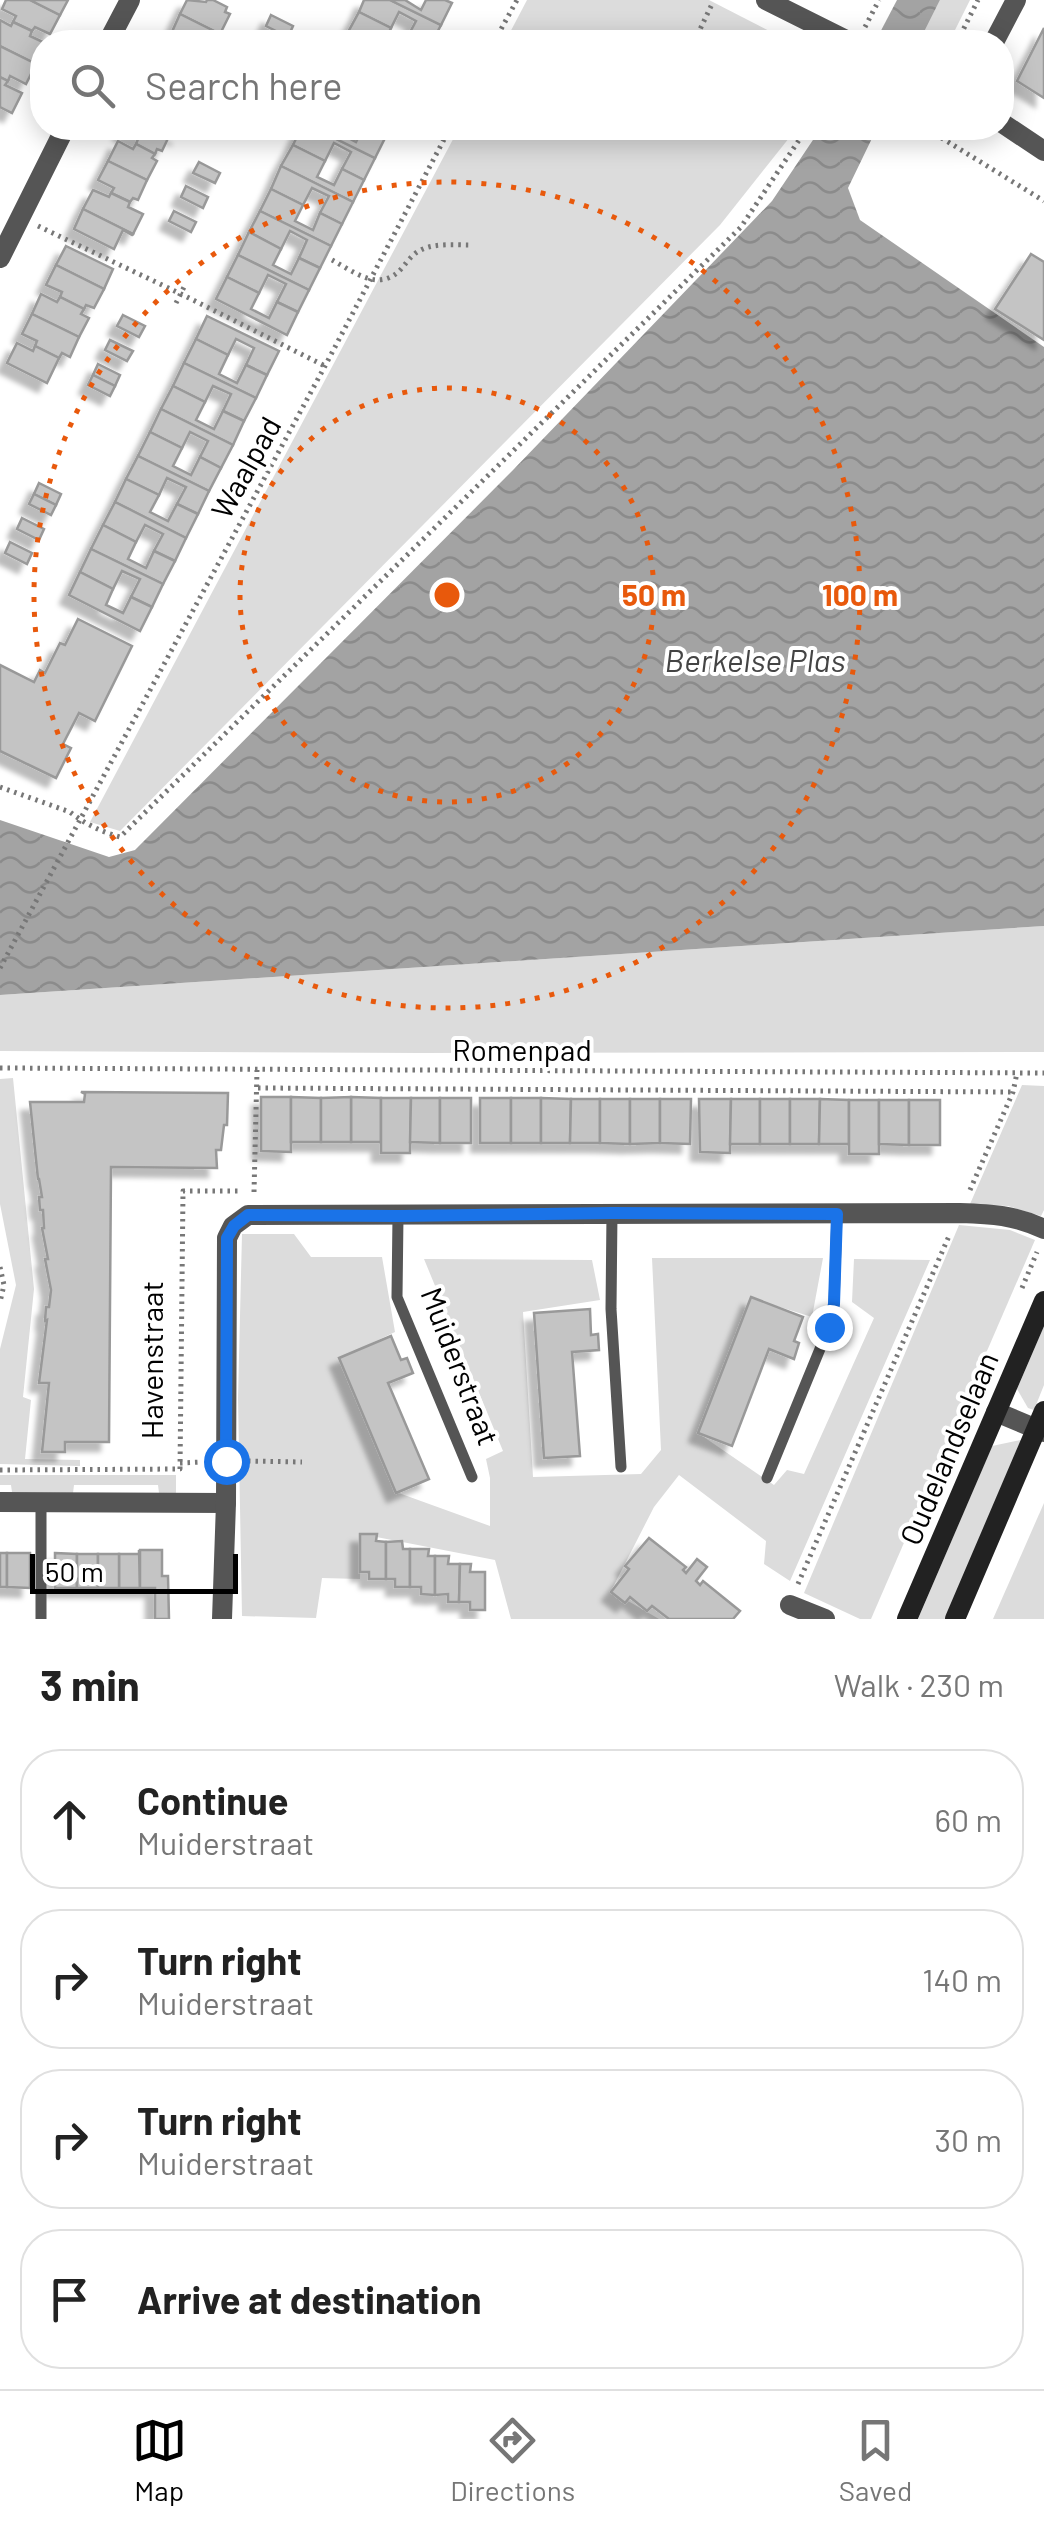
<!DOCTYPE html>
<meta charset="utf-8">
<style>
:root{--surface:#fff;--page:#f6f6f6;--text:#222;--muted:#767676;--line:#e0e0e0;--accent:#000}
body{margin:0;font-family:Barlow,sans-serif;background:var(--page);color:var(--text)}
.scale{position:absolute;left:30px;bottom:25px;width:208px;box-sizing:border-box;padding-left:10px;border:5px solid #000;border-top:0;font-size:28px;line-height:35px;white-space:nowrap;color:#000;-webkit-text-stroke:8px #fff;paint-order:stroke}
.stop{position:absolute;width:30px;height:30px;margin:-22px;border:8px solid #1a73e8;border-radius:50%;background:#fff}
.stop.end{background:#1a73e8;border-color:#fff;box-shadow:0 2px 10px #0008}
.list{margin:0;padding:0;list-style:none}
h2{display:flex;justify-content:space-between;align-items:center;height:130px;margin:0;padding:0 40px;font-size:42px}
h2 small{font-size:32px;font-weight:400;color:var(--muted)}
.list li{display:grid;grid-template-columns:65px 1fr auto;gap:30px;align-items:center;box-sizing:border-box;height:140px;margin:0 20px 20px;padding:0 20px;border:2px solid var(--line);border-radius:40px}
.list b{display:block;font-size:38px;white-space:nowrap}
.list p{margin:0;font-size:32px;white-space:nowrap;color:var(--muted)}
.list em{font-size:32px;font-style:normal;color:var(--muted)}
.icon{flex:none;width:55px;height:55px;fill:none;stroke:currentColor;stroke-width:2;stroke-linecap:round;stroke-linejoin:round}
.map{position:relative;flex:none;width:1044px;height:1619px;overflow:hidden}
.search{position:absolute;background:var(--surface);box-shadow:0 5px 25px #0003;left:30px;right:30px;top:30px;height:110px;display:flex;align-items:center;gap:25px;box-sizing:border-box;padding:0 35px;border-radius:40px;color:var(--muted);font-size:38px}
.sheet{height:770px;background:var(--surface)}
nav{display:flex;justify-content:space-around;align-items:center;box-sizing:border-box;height:140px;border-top:2px solid var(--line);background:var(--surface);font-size:28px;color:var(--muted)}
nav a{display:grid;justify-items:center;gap:5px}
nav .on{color:var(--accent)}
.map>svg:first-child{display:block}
</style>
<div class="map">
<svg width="1044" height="1619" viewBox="0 0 1044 1619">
<defs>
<pattern id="water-waves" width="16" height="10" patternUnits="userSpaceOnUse" patternTransform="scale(2.5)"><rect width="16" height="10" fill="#a3a3a3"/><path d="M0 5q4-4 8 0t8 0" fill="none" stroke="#8b8b8b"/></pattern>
<filter id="shadow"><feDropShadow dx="-9" dy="9" stdDeviation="2.5" flood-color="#0004"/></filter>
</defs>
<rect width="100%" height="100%" fill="#fff"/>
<g fill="#dcdcdc">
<polygon points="527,0 709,0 791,42 505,42"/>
<polygon points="940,0 970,0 949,42 919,42"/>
<polygon points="459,128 797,128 720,225 120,831 90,822"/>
<polygon points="1044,926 1044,1052 421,1053 0,1051 0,995"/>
<polygon points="13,1078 34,1289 23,1397 31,1400 25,1459 80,1460 80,1466 0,1464 0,1349 16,1285 0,1204 0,1079"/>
<polygon points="1022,1085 1044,1086 1044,1210 1041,1216 1008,1206 970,1204"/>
<polygon points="959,1225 1010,1230 1035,1240 871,1619 860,1619 804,1593"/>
<polygon points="242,1234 294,1234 311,1257 382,1257 395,1332 340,1358 396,1492 490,1526 490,1478 486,1459 503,1451 424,1259 592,1260 600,1300 523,1312 533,1477 641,1474 661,1450 652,1258 823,1258 812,1317 751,1298 698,1433 774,1485 787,1470 804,1474 874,1318 852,1302 854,1259 930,1260 790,1581 764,1564 766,1541 679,1475 654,1507 611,1591 659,1619 511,1619 495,1560 361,1534 360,1579 322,1578 316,1618 242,1616 238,1398"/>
<polygon points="1044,1326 1044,1385 1034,1410 1028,1408 1017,1389"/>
<polygon points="1021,1440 945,1619 918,1619 992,1446"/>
<polygon points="0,1475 176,1475 176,1493 159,1493 158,1485 74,1485 73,1493 12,1492 11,1485 0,1485"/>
<polygon points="1044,1503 1044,1619 993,1619"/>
</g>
<g fill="url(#water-waves)">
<polygon points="897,0 940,0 919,42 875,42"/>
<polygon points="821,128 877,128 848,188 860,220 1044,347 1044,926 0,995 0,820 109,857 135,850 514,469 772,201"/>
</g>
<g fill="#c4c4c4" stroke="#999" stroke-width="2.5" filter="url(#shadow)">
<polygon points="6,0 30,0 60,15 50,34 35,27 32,31 13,22 16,16 2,9"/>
<polygon points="30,0 68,0 60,15"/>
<polygon points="187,0 206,2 207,0 213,0 227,7 225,12 230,14 220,34 180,14"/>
<polygon points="364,0 390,0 441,25 432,42 420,42 408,36 416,21 399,12 391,28 359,12"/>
<polygon points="390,0 405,0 421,10 426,0 445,0 452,3 441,25"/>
<polygon points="359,12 391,28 384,42 365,42 347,34"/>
<polygon points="180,14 220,34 216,42 186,42 171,34"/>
<polygon points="271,15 293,26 288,37 266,26"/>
<polygon points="0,20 11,26 13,22 32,31 30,36 43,42 42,50 36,64 0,46"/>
<polygon points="1044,28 1044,98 1017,81"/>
<polygon points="0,46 36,64 26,84 10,76 8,81 0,77"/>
<polygon points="0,77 8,81 5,85 22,93 12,113 0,107"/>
<polygon points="124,128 164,128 181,136 171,132 162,151 157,149 155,154 136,144 138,139 122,131"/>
<polygon points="301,128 314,128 375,158 364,180 342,169 351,152 334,143 325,161 293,145"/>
<polygon points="314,128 341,128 339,133 356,142 363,128 369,128 386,136 375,158"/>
<polygon points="118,141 133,149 136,144 155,154 152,158 157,161 147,180 108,161"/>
<polygon points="293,145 325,161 317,177 334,185 342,169 364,180 353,202 281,166"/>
<polygon points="108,161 147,180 138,200 133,198 130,202 111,193 114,188 98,180"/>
<polygon points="199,162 220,173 215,183 193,173"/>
<polygon points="281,166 353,202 342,224 320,213 329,196 312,188 303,205 271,189"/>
<polygon points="186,186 208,197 203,208 181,197"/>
<polygon points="271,189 303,205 295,221 313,230 320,213 342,224 331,246 260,211"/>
<polygon points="93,190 109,197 111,193 130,202 128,207 143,214 133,234 83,209"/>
<polygon points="83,209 133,234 132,235 123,230 114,249 74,229"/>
<polygon points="174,211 196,222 191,232 169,221"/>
<polygon points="260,211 331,246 320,268 299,258 307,240 290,231 281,249 249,232"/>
<polygon points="249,232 281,249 273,265 291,274 299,258 320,268 309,290 238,255"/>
<polygon points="66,246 113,269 104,289 56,265"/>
<polygon points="1031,254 1044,262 1044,340 995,309"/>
<polygon points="238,255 309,290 298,312 277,302 286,284 268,275 259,293 227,277"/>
<polygon points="56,265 104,289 94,308 86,305 84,309 60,297 62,292 46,285"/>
<polygon points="227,277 259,293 251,309 269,318 277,302 298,312 287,335 216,299"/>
<polygon points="41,294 57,302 60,297 84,309 81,314 89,318 79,337 32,314"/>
<polygon points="32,314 79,337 70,357 62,353 59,358 35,346 37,341 22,334"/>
<polygon points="123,315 145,326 139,337 117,326"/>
<polygon points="207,316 279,351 267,375 246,365 254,348 236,339 228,355 196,339"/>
<polygon points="196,339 228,355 219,374 237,383 246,365 267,375 256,398 184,363"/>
<polygon points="110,340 133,351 127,361 105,350"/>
<polygon points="17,343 33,351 35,346 59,358 47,383 7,363"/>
<polygon points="184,363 256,398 244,421 223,411 231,394 213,386 205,402 173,386"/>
<polygon points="98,364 120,375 115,386 93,375"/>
<polygon points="93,375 115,386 110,396 88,385"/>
<polygon points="173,386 205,402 196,420 214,429 223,411 244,421 233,445 161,409"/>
<polygon points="161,409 233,445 221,468 200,457 208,441 190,432 182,448 150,432"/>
<polygon points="150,432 182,448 173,466 191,475 200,457 221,468 209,491 138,456"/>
<polygon points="138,456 209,491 198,514 177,504 186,487 167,478 159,495 126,479"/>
<polygon points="126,479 159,495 150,512 168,521 177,504 198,514 186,538 115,502"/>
<polygon points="39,483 61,494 56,505 34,494"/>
<polygon points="34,494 56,505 51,515 29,504"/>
<polygon points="115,502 186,538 175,561 154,551 163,534 145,525 136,542 103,525"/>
<polygon points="22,518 44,529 39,540 17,529"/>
<polygon points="103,525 136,542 128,559 146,568 154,551 175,561 163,584 91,549"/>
<polygon points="10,542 32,553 27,564 5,553"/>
<polygon points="91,549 163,584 152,607 131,597 140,579 122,571 113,589 80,572"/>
<polygon points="80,572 113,589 106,605 123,613 131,597 152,607 140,631 69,595"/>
<polygon points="78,619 132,646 95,721 79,713 63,744 71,748 56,778 0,751 0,665 34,682 40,670 45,673 60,643 65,645"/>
<polygon points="81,1092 228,1093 227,1125 224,1125 221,1150 216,1150 217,1168 111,1167 109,1442 65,1442 65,1452 42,1452 49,1383 39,1383 47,1320 45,1321 46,1307 49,1307 51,1290 45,1259 48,1259 42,1228 44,1228 43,1210 40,1210 39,1197 42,1197 39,1179 38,1179 30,1102 84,1102 85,1094"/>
<polygon points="261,1097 291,1097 291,1152 261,1151"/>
<polygon points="291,1097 321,1098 321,1142 291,1142"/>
<polygon points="351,1097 381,1098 381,1142 351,1142"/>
<polygon points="351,1097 351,1142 321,1142 321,1098"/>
<polygon points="381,1098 411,1098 410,1153 381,1153"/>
<polygon points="411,1098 440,1098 440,1143 410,1142"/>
<rect x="440" y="1098" width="31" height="45"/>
<rect x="480" y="1098" width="31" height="45"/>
<rect x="511" y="1098" width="30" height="45"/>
<polygon points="541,1098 571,1099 570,1143 541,1143"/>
<polygon points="571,1099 600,1099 600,1143 570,1143"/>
<polygon points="600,1099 630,1099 630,1144 600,1143"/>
<polygon points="630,1099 660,1099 660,1143 630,1144"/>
<polygon points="660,1099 691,1099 690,1144 660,1143"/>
<polygon points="699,1099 731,1099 730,1153 700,1152"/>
<polygon points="731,1099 760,1099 760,1144 730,1144"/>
<rect x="760" y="1099" width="30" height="45"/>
<polygon points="790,1099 820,1099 819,1144 790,1144"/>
<polygon points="820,1099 849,1100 849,1144 819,1144"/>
<rect x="849" y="1100" width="30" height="54"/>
<polygon points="879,1100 909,1100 909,1145 879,1144"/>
<rect x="909" y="1100" width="31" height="45"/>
<polygon points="751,1297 803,1317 794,1341 799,1343 794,1359 769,1349 732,1446 698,1433"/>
<polygon points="590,1309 591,1335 598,1334 599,1350 572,1352 580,1456 544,1458 534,1313"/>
<polygon points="391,1336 401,1360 407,1358 413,1373 388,1383 429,1479 396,1493 339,1358"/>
<polygon points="360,1534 377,1534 376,1541 386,1542 386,1579 369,1579 369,1572 360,1572"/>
<polygon points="649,1538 686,1567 683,1570 686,1573 697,1559 707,1567 696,1581 700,1585 703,1581 740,1611 733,1619 669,1619 652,1606 647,1611 630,1597 625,1603 611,1592 629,1569 625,1566"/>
<polygon points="402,1541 403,1549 410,1549 410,1587 395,1587 395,1579 386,1579 386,1542"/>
<polygon points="410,1549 429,1549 428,1556 435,1556 435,1595 421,1594 421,1587 410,1587"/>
<polygon points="139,1550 140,1588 119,1588 119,1554 139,1554"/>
<polygon points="140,1550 162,1550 162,1576 168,1576 169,1619 155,1619 155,1588 140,1588"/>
<rect x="0" y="1553" width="7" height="34"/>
<polygon points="7,1553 30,1553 30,1588 7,1587"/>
<polygon points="55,1553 77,1554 77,1588 55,1588"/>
<rect x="77" y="1554" width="21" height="34"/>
<rect x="98" y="1554" width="21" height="34"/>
<polygon points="435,1556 449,1556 448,1564 460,1564 459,1602 448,1602 448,1594 435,1595"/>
<polygon points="460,1564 471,1564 470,1572 485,1572 485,1610 470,1610 470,1602 459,1602"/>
</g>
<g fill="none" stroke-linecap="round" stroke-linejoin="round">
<g stroke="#777" stroke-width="5" stroke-dasharray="2.5 5" stroke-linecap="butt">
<polyline points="865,27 879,0"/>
<polyline points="494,42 517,0"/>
<polyline points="694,42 713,2"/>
<polyline points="957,42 978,0"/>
<polyline points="932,128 932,132 1044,201"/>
<polyline points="38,226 181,294 325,366"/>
<path d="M332,260C353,271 376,291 398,272C405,266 411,254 421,250C434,243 455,245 469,245"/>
<polyline points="176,303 186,283"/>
<path d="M0,787L70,812C85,824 102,832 120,837L741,227L807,128"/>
<polyline points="0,968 325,366 450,128"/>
<polyline points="0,1068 1044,1073"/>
<polyline points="258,1088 1013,1092"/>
<polyline points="970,1190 1013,1092 1017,1073"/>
<polyline points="254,1192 257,1070"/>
<polyline points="0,1267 4,1285 0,1302"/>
<polyline points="1022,1288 1037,1252"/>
<polyline points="248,1461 302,1462"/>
<polyline points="180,1463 202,1462"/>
<polyline points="0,1470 180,1469 183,1191 241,1191"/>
<polyline points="798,1584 949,1236"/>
</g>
<g stroke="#555" stroke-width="11">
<polyline points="612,1213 611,1309 621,1467"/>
<polyline points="398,1216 397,1297 472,1477"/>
<polyline points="767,1478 829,1327 834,1304 837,1214"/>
<polyline points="41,1501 41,1619"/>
</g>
<g stroke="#555" stroke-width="20">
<polyline points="766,0 850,42"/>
<polyline points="108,42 130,0"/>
<polyline points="994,42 1016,0"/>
<polyline points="1002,123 1044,151"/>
<polyline points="0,258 65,128"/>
<polyline points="996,1412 1044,1432"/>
<polyline points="0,1502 226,1503"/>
<polyline points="790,1605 825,1619"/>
<path d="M222,1619L226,1503L227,1238L233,1226L248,1215L960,1213C992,1214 1014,1215 1044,1229"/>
</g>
<g stroke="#222" stroke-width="20">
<polyline points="907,1619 1044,1301"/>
<polyline points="955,1619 1044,1411"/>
</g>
</g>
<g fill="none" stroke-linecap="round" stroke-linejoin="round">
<polyline stroke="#1a73e8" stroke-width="12" points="226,1461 227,1238 234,1226 248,1215 398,1216 612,1213 837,1214 834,1304 829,1327"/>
</g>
<g fill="none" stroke="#e8590c" stroke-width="5" stroke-dasharray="5 10">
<circle cx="447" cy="595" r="207"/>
<circle cx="447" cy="595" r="413"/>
</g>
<g text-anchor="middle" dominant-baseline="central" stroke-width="8" stroke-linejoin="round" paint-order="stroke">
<g font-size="30" fill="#000" stroke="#fff">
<text transform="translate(245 467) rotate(-61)">Waalpad</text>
<text x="522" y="1049">Romenpad</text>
<text transform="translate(151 1360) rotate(-90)">Havenstraat</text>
<text transform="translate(461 1366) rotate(69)">Muiderstraat</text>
<text transform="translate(948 1448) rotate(-67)">Oudelandselaan</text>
</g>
<g font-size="32" font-style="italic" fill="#444" stroke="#fff">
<text x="755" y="659">Berkelse Plas</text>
</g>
</g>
<circle cx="447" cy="595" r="15" fill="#e8590c" stroke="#fff" stroke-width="5"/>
<g font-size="30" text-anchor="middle" font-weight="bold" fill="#e8590c" stroke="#fff" stroke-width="8" stroke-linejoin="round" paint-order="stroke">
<text x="654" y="606">50 m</text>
<text x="860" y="606">100 m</text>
</g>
</svg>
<div class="scale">50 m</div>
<div class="stop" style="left:226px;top:1461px"></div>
<div class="stop end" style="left:829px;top:1327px"></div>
<div class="search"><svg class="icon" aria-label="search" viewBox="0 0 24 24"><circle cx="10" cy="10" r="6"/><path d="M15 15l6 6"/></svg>Search here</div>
</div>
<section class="sheet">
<h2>3 min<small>Walk · 230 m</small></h2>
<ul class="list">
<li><svg class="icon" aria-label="ahead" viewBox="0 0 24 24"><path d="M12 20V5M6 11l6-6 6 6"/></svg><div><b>Continue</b><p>Muiderstraat</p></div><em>60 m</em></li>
<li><svg class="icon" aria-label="right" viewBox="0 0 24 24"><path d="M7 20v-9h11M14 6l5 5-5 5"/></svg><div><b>Turn right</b><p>Muiderstraat</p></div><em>140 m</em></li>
<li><svg class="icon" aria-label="right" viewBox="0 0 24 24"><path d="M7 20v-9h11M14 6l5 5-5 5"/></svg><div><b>Turn right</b><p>Muiderstraat</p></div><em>30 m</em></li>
<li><svg class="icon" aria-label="arrive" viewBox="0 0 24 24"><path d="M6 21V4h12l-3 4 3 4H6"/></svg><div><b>Arrive at destination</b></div></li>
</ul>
</section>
<nav>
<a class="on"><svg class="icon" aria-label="map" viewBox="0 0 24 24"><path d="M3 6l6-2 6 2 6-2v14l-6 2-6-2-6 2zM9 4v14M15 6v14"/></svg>Map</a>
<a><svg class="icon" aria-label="directions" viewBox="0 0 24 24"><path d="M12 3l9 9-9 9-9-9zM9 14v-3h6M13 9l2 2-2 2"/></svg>Directions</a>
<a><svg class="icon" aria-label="saved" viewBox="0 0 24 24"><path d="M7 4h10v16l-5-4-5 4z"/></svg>Saved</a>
</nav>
